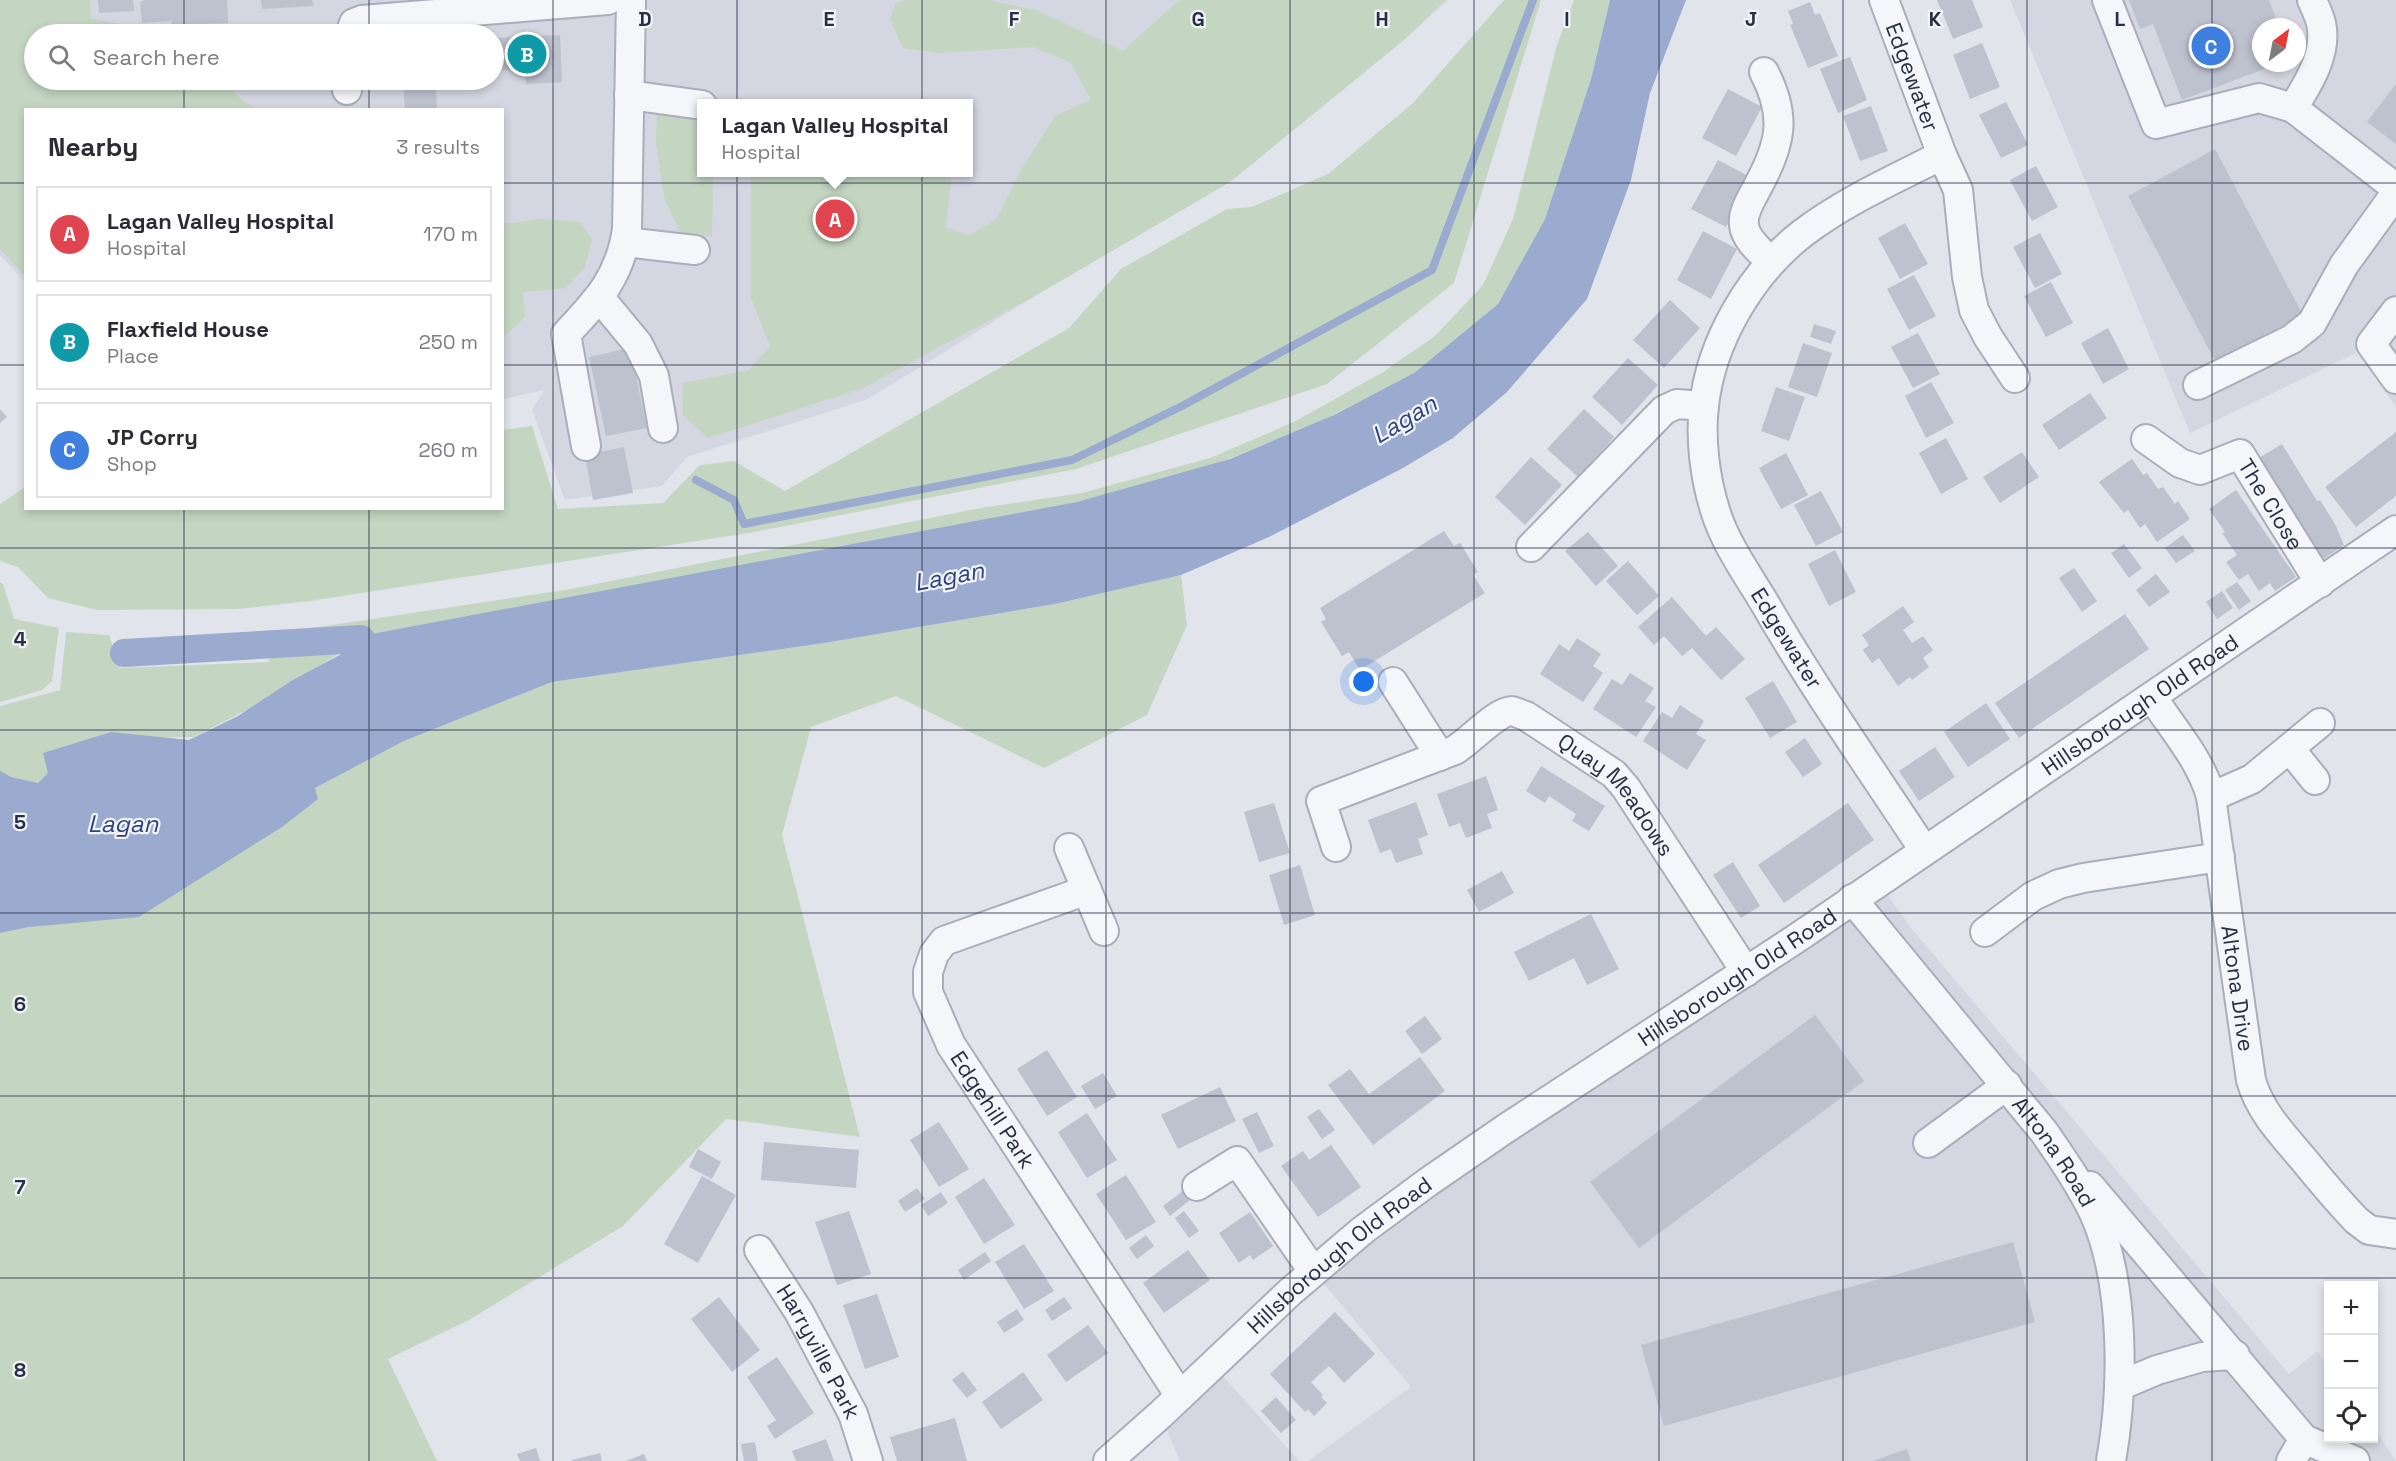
<!DOCTYPE html>
<meta charset="utf-8">
<style>
:root{--surface:#fff;--page:#f7f7f7;--text:#2b2b33;--muted:#7c7c81;--line:#e1e1e2;--accent:#0b8043}
body{margin:0;font-family:"Space Grotesk",sans-serif;background:var(--page);color:var(--text)}
.controls{position:absolute;right:18px;bottom:18px;display:grid;overflow:hidden;border-radius:0px;box-shadow:0 3px 9px #0003}
.controls button{width:54px;height:54px;display:grid;place-items:center;padding:0;border:0;border-bottom:2px solid var(--line);background:var(--surface);color:var(--text);font:30px sans-serif}
.compass{position:absolute;left:2252px;top:18px;width:54px;height:54px;border-radius:50%;background:var(--surface);box-shadow:0 3px 9px #0003;rotate:32deg}
.you{position:absolute;left:1364px;top:682px;width:21px;height:21px;margin:-15px;border:4px solid #fff;border-radius:50%;background:#1a73e8;box-shadow:0 0 0 9px #1a73e833}
.badge{display:grid;place-items:center;width:39px;height:39px;border-radius:50%;background:var(--accent);color:#fff;font-size:20px;font-weight:700}
.pin{position:absolute;translate:-50% -50%;border:3px solid #fff;box-shadow:0 2px 6px #0006}
.popup{position:absolute;left:697px;top:99px;width:276px;height:78px;box-sizing:border-box;display:grid;place-content:center;border-radius:0px;background:var(--surface);filter:drop-shadow(0 2px 4px #0005);font-size:20px;white-space:nowrap;color:var(--muted)}
.popup b{font-size:22px;color:var(--text)}
.popup::after{content:'';position:absolute;left:50%;top:100%;margin-left:-12px;border:12px solid transparent;border-top-color:var(--surface)}
.list{margin:0;padding:0;list-style:none}
h2{display:flex;justify-content:space-between;align-items:center;height:78px;margin:0;padding:0 24px;font-size:26px}
h2 small{font-size:20px;font-weight:400;color:var(--muted)}
.list li{display:grid;grid-template-columns:39px 1fr auto;gap:18px;align-items:center;box-sizing:border-box;height:96px;margin:0 12px 12px;padding:0 12px;border:2px solid var(--line);border-radius:0px}
.list b{display:block;font-size:22px;white-space:nowrap}
.list p{margin:0;font-size:20px;white-space:nowrap;color:var(--muted)}
.list em{font-size:20px;font-style:normal;color:var(--muted)}
.icon{flex:none;width:33px;height:33px;fill:none;stroke:currentColor;stroke-width:2;stroke-linecap:round;stroke-linejoin:round}
.map{position:relative;flex:none;width:2396px;height:1461px;overflow:hidden}
.search{position:absolute;background:var(--surface);box-shadow:0 3px 9px #0003;left:24px;top:24px;width:480px;height:66px;display:flex;align-items:center;gap:15px;box-sizing:border-box;padding:0 21px;border-radius:33px;color:var(--muted);font-size:22px}
.panel{position:absolute;background:var(--surface);box-shadow:0 3px 9px #0003;left:24px;top:108px;width:480px;height:402px;border-radius:0px}
.map>svg:first-child{display:block}
</style>
<div class="map">
<svg width="2396" height="1461" viewBox="0 0 2396 1461">
<rect width="100%" height="100%" fill="#e2e4ec"/>
<g fill="#d4d6e1" fill-rule="evenodd">
<path d="M0,0H1448L1404,40L1230,182L1035,296L868,399L687,457L662,486L565,500L532,410L544,390L503,399L502,110H26L25,282L0,255ZM34,34H494V80H34ZM702,104H968V172H702Z"/>
<path d="M2010,0H2396V407L2358,352L2190,433ZM2261,27H2297V63H2261Z"/>
<polygon points="1878,881 1911,928 2289,1374 2317,1351 2328,1367 2328,1438 2374,1438 2374,1428 2396,1461 1308,1461 1411,1387 1313,1271"/>
<polygon points="1213,1365 1299,1461 1180,1461 1160,1415"/>
</g>
<g fill="#c4d6c2">
<polygon points="0,0 90,0 91,18 161,34 34,34 34,80 223,80 242,100 258,109 26,110 25,276 0,249"/>
<polygon points="907,0 988,0 1037,10 1123,51 1179,0 1445,0 1404,40 1230,182 1035,296 861,389 708,438 683,415 682,383 749,370 770,346 751,298 751,173 952,173 946,228 969,235 996,220 1021,170 1055,116 1091,100 1070,62 1033,47 941,53 903,48 890,19 896,3"/>
<polygon points="1504,0 1541,0 1454,283 1327,384 1076,469 749,533 310,601 237,609 97,610 48,598 18,567 0,561 0,504 25,487 26,508 502,508 503,430 532,426 558,509 663,503 700,465 734,461 785,491 1069,328 1121,269 1227,209 1252,207 1328,174 1413,103"/>
<polygon points="1574,0 1610,0 1591,79 1545,219 1498,304 1410,376 1309,427 1175,480 1019,515 371,634 249,709 194,737 138,738 48,773 39,784 11,778 0,772 0,706 60,690 66,632 109,635 120,668 270,662 268,660 312,628 571,589 981,508 1082,493 1210,458 1294,422 1383,372 1435,336 1483,285 1513,219 1557,45"/>
<polygon points="657,112 701,120 702,172 713,173 712,236 683,236 665,201 656,144"/>
<polygon points="543,219 580,222 592,239 585,267 566,288 523,292 525,317 503,337 503,224"/>
<polygon points="1181,575 1187,625 1147,715 1044,768 896,696 811,727 782,835 860,1137 726,1119 623,1226 469,1320 388,1359 437,1461 0,1461 0,933 29,927 71,922 318,799 315,788 404,741 552,682 824,643 1055,604"/>
<polygon points="0,582 3,584 14,619 59,628 52,681 42,690 0,702"/>
</g>
<polygon fill="#9aabcf" points="1610,0 1686,0 1650,93 1631,180 1587,299 1507,392 1453,438 1403,468 1269,537 1181,575 1055,604 824,643 552,682 404,741 315,788 318,799 282,827 139,917 29,927 0,933 0,771 11,777 38,783 48,773 43,753 111,732 189,740 238,716 291,681 349,650 371,634 1077,502 1230,459 1334,415 1414,373 1498,304 1545,219 1591,79"/>
<g fill="none" stroke-linecap="round" stroke-linejoin="round">
<polyline stroke="#9aabcf" stroke-width="8" points="696,480 734,500 744,524 1072,460 1182,406 1432,270 1533,0"/>
<polyline stroke="#9aabcf" stroke-width="28" points="124,653 361,639"/>
</g>
<g fill="#bec2cf">
<polygon points="98,0 133,0 134,11 99,13"/>
<polygon points="145,0 227,0 228,23 171,25 172,21 142,23 140,2"/>
<polygon points="261,0 312,0 314,6 262,9"/>
<polygon points="1937,0 1972,0 1983,27 1953,39"/>
<polygon points="2129,0 2269,0 2279,27 2261,27 2261,63 2280,63 2182,100 2153,24 2140,29"/>
<polygon points="1810,2 1815,15 1820,13 1838,56 1808,68 1790,25 1793,24 1788,11"/>
<polygon points="464,27 467,34 375,34 375,31"/>
<polygon points="560,35 562,82 526,84 525,70 494,71 494,38"/>
<polygon points="1982,43 2000,87 1970,99 1953,55"/>
<polygon points="1850,57 1867,100 1838,113 1820,69"/>
<polygon points="403,80 476,80 476,85 436,87 437,110 405,110"/>
<polygon points="2396,84 2396,144 2367,122"/>
<polygon points="1728,89 1762,107 1736,156 1702,138"/>
<polygon points="2006,102 2028,145 2001,158 1979,115"/>
<polygon points="1871,106 1888,151 1860,161 1843,116"/>
<polygon points="2215,149 2303,315 2215,361 2128,196"/>
<polygon points="1718,160 1752,178 1726,227 1691,209"/>
<polygon points="2036,166 2058,207 2032,221 2010,180"/>
<polygon points="1905,223 1928,264 1900,279 1878,238"/>
<polygon points="1703,231 1737,249 1711,299 1677,280"/>
<polygon points="2040,233 2062,274 2035,288 2013,247"/>
<polygon points="1914,275 1936,316 1909,330 1887,289"/>
<polygon points="2051,282 2073,323 2046,337 2024,296"/>
<polygon points="1670,300 1700,328 1664,368 1633,340"/>
<polygon points="1814,324 1836,331 1831,344 1810,337"/>
<polygon points="2108,328 2129,369 2103,384 2081,343"/>
<polygon points="1918,333 1940,374 1913,388 1891,347"/>
<polygon points="1803,343 1832,353 1817,397 1788,387"/>
<polygon points="630,348 647,428 606,436 589,357"/>
<polygon points="1628,358 1658,385 1622,425 1592,397"/>
<polygon points="1931,382 1954,423 1926,438 1905,396"/>
<polygon points="1776,387 1805,397 1789,441 1761,431"/>
<polygon points="2090,393 2107,418 2059,450 2042,425"/>
<polygon points="0,409 7,417 0,423"/>
<polygon points="1584,409 1614,437 1578,477 1547,449"/>
<polygon points="2396,432 2396,496 2356,527 2325,487"/>
<polygon points="1946,438 1968,479 1941,494 1919,453"/>
<polygon points="2282,444 2317,501 2320,500 2335,524 2344,545 2321,561 2259,458"/>
<polygon points="624,447 633,493 593,500 585,455"/>
<polygon points="2022,452 2039,477 2000,503 1983,477"/>
<polygon points="1786,453 1808,495 1781,509 1759,468"/>
<polygon points="1531,457 1562,485 1525,525 1495,497"/>
<polygon points="2132,459 2143,475 2147,473 2158,489 2163,487 2175,504 2178,501 2190,519 2157,542 2145,524 2140,528 2128,510 2124,513 2099,482"/>
<polygon points="2236,490 2296,577 2275,591 2270,583 2259,591 2248,574 2239,580 2226,562 2237,555 2222,533 2225,532 2209,509"/>
<polygon points="1821,491 1843,532 1816,546 1794,505"/>
<polygon points="1444,531 1454,546 1460,543 1478,572 1473,575 1485,593 1360,670 1349,652 1342,656 1321,622 1326,619 1320,608"/>
<polygon points="1588,532 1618,566 1596,586 1565,551"/>
<polygon points="2183,535 2195,551 2176,563 2165,548"/>
<polygon points="2124,544 2142,568 2129,578 2111,553"/>
<polygon points="1835,550 1856,592 1829,606 1808,564"/>
<polygon points="1628,561 1659,596 1637,615 1606,581"/>
<polygon points="2074,568 2097,601 2082,612 2059,578"/>
<polygon points="2156,574 2170,592 2149,607 2136,590"/>
<polygon points="2237,582 2251,601 2239,610 2225,590"/>
<polygon points="2222,591 2233,608 2217,619 2206,602"/>
<polygon points="1672,597 1706,636 1716,627 1745,659 1721,680 1692,648 1682,656 1664,636 1654,645 1638,627"/>
<polygon points="1903,606 1914,622 1903,630 1912,643 1923,636 1933,650 1923,658 1929,667 1912,680 1910,677 1898,686 1879,658 1872,663 1863,650 1869,645 1862,635"/>
<polygon points="2125,614 2149,649 2019,738 1995,703"/>
<polygon points="1577,638 1601,654 1593,666 1603,673 1583,702 1540,674 1559,644 1569,651"/>
<polygon points="1630,673 1654,688 1645,701 1656,707 1636,737 1593,709 1612,679 1622,685"/>
<polygon points="1773,681 1797,722 1770,738 1745,698"/>
<polygon points="1986,703 2010,739 1968,767 1944,732"/>
<polygon points="1680,705 1704,721 1696,734 1706,740 1687,770 1643,741 1662,712 1672,718"/>
<polygon points="1805,738 1822,764 1803,777 1785,752"/>
<polygon points="1935,747 1955,777 1919,801 1899,771"/>
<polygon points="1541,766 1605,806 1589,831 1572,821 1576,814 1549,796 1545,803 1526,791"/>
<polygon points="1486,776 1498,810 1487,814 1492,828 1466,838 1460,823 1449,827 1437,794"/>
<polygon points="1416,802 1428,835 1418,839 1423,854 1396,863 1391,849 1380,853 1368,820"/>
<polygon points="1274,803 1290,853 1259,862 1244,812"/>
<polygon points="1848,803 1874,840 1784,903 1758,865"/>
<polygon points="1733,862 1760,906 1741,918 1713,875"/>
<polygon points="1300,865 1315,915 1284,925 1269,875"/>
<polygon points="1502,871 1514,893 1479,912 1467,890"/>
<polygon points="1591,914 1619,969 1587,985 1574,958 1529,981 1514,952"/>
<polygon points="1815,1015 1864,1081 1639,1248 1590,1182"/>
<polygon points="1425,1016 1442,1039 1422,1054 1405,1031"/>
<polygon points="1047,1050 1077,1097 1047,1116 1017,1069"/>
<polygon points="1420,1057 1445,1091 1373,1145 1328,1085 1350,1069 1369,1094"/>
<polygon points="1103,1073 1117,1096 1095,1109 1081,1086"/>
<polygon points="1220,1087 1236,1121 1178,1149 1161,1115"/>
<polygon points="1319,1109 1335,1130 1322,1139 1307,1117"/>
<polygon points="1257,1112 1274,1146 1259,1153 1242,1119"/>
<polygon points="1087,1113 1117,1160 1087,1178 1058,1132"/>
<polygon points="939,1122 969,1169 939,1187 910,1140"/>
<polygon points="764,1142 859,1150 856,1188 761,1180"/>
<polygon points="1331,1145 1361,1187 1318,1217 1281,1166 1303,1151 1309,1160"/>
<polygon points="698,1149 721,1162 712,1179 689,1167"/>
<polygon points="1126,1175 1156,1222 1126,1240 1096,1194"/>
<polygon points="702,1176 736,1195 698,1263 664,1244"/>
<polygon points="984,1178 1015,1225 984,1244 955,1197"/>
<polygon points="917,1188 925,1199 905,1212 898,1201"/>
<polygon points="1183,1191 1190,1200 1170,1216 1163,1206"/>
<polygon points="941,1192 948,1203 928,1216 921,1205"/>
<polygon points="849,1211 871,1274 837,1285 815,1222"/>
<polygon points="1184,1211 1199,1231 1189,1238 1175,1218"/>
<polygon points="1250,1212 1273,1246 1253,1260 1250,1255 1239,1263 1219,1233"/>
<polygon points="1146,1235 1154,1246 1137,1259 1129,1248"/>
<polygon points="2013,1242 2035,1322 1664,1426 1641,1345"/>
<polygon points="1024,1244 1054,1291 1024,1309 995,1262"/>
<polygon points="1188,1250 1210,1280 1164,1313 1143,1283"/>
<polygon points="985,1252 991,1261 964,1280 958,1270"/>
<polygon points="877,1294 899,1357 865,1369 843,1305"/>
<polygon points="719,1297 760,1350 732,1372 691,1319"/>
<polygon points="1064,1297 1072,1308 1052,1321 1045,1310"/>
<polygon points="1017,1309 1024,1320 1004,1333 997,1322"/>
<polygon points="1335,1312 1375,1354 1344,1383 1329,1366 1311,1382 1323,1395 1321,1397 1327,1403 1314,1416 1308,1409 1305,1412 1270,1374"/>
<polygon points="1088,1325 1108,1353 1066,1382 1047,1355"/>
<polygon points="777,1357 814,1413 775,1439 767,1426 776,1420 747,1377"/>
<polygon points="963,1371 977,1390 967,1398 952,1380"/>
<polygon points="1023,1372 1043,1400 1001,1429 982,1402"/>
<polygon points="1276,1397 1296,1420 1281,1433 1261,1411"/>
<polygon points="955,1418 967,1461 897,1461 890,1437"/>
<polygon points="826,1439 834,1461 796,1461 792,1451"/>
<polygon points="755,1442 758,1461 744,1461 741,1444"/>
<polygon points="536,1448 540,1461 520,1461 517,1454"/>
<polygon points="1907,1449 1911,1461 1873,1461"/>
<polygon points="600,1453 602,1461 572,1461 572,1460"/>
<polygon points="644,1454 647,1461 626,1461"/>
</g>
<g fill="none" stroke-linecap="round" stroke-linejoin="round">
<defs>
<g id="minor">
<path id="s1" d="M1884,0L1942,155L1958,190L1967,277L1974,310L1988,337L2015,378"/>
<polyline points="2107,0 2156,124 2259,98 2293,108 2396,188"/>
<polyline points="350,34 354,23 362,20 608,0"/>
<path d="M1764,72C1787,116 1781,144 1758,186C1752,198 1742,212 1744,225C1745,239 1762,253 1771,262"/>
<polyline points="347,90 348,80"/>
<polyline points="629,95 702,105"/>
<path d="M2293,108C2308,84 2328,53 2321,23C2319,15 2315,7 2312,0"/>
<polyline points="625,242 695,250"/>
<polyline points="600,298 638,344 654,376 663,428"/>
<polyline points="2396,311 2371,344 2396,379"/>
<polyline points="2198,385 2292,339 2312,323 2344,265 2396,193"/>
<path id="s2" d="M2146,439L2180,463L2200,470L2240,454L2320,583"/>
<path d="M586,446L566,334C598,300 620,277 627,229L631,0"/>
<polyline points="1531,547 1664,410 1677,404 1704,406"/>
<polyline points="1393,682 1440,756"/>
<path id="s3" d="M2152,697C2173,729 2201,760 2211,797L2251,1080C2260,1112 2283,1135 2304,1160C2321,1181 2338,1201 2356,1220L2369,1230L2396,1234"/>
<polyline points="2290,749 2315,780"/>
<polyline points="2211,797 2252,779 2320,723"/>
<path id="s4" d="M1336,847L1321,801L1455,750C1470,741 1497,711 1512,711C1516,712 1522,715 1526,716L1614,774L1626,788L1746,972"/>
<polyline points="1069,848 1104,931"/>
<path d="M1924,850C1870,768 1813,687 1764,602C1747,574 1724,541 1715,510C1705,478 1700,439 1704,406C1711,341 1751,273 1803,233C1845,201 1895,179 1942,155"/>
<path id="s5" d="M1087,890L944,941L934,954L928,972V992L951,1045L1180,1396"/>
<path id="s6" d="M1852,899L2044,1132C2062,1158 2080,1184 2094,1213C2125,1282 2124,1388 2111,1461"/>
<polyline points="1985,932 2033,896 2059,884 2083,878 2220,857"/>
<polyline points="1928,1143 2007,1085"/>
<polyline points="1197,1186 1237,1161 1313,1271"/>
<polyline points="2090,1186 2304,1439 2355,1461"/>
<path id="s7" d="M759,1250L799,1312L853,1414L868,1461"/>
<polyline points="2119,1386 2157,1370 2202,1357 2235,1355"/>
<path id="s8" d="M1108,1461L1160,1415L1290,1292L1363,1230L1428,1182L1505,1129L1797,938L2396,530"/>
<polyline points="2291,1461 2304,1439"/>
</g>
</defs>
<use href="#minor" stroke="#aaadba" stroke-width="32"/>
<use href="#minor" stroke="#f5f6f9" stroke-width="28"/>
</g>
<path fill="none" stroke="#282e45" stroke-width="1.5" stroke-opacity="0.55" d="M184,0V34M369,0V34M553,0V1461M737,0V1461M922,0V1461M1106,0V1461M1290,0V1461M1474,0V1461M1659,0V1461M1843,0V1461M2027,0V1461M2212,0V1461M184,80V110M369,80V110M0,183H26M502,183H2396M0,365H26M502,365H2396M184,508V1461M369,508V1461M0,548H2396M0,730H2396M0,913H2396M0,1096H2396M0,1278H2396"/>
<g text-anchor="middle" dominant-baseline="central" stroke-width="4.5" stroke-linejoin="round" paint-order="stroke">
<g font-size="22" fill="#282e45" stroke="#f2f4f9">
<text stroke="none"><textPath href="#s1" startOffset="82">Edgewater</textPath></text>
<text stroke="none"><textPath href="#s2" startOffset="165">The Close</textPath></text>
<text transform="translate(1787 638) rotate(58)">Edgewater</text>
<text stroke="none"><textPath href="#s8" startOffset="1282">Hillsborough Old Road</textPath></text>
<text stroke="none"><textPath href="#s4" startOffset="398">Quay Meadows</textPath></text>
<text stroke="none"><textPath href="#s8" startOffset="796">Hillsborough Old Road</textPath></text>
<text stroke="none"><textPath href="#s3" startOffset="310">Altona Drive</textPath></text>
<text stroke="none"><textPath href="#s5" startOffset="342">Edgehill Park</textPath></text>
<text stroke="none"><textPath href="#s6" startOffset="324">Altona Road</textPath></text>
<text stroke="none"><textPath href="#s8" startOffset="310">Hillsborough Old Road</textPath></text>
<text stroke="none"><textPath href="#s7" startOffset="118">Harryville Park</textPath></text>
</g>
<g font-size="24" font-style="italic" fill="#2e447d" stroke="#f2f4f9">
<text transform="translate(1404 419) rotate(-31)">Lagan</text>
<text transform="translate(949 576) rotate(-11)">Lagan</text>
<text x="123" y="823">Lagan</text>
</g>
</g>
<g font-size="20" text-anchor="middle" font-weight="bold" fill="#282e45" stroke="#f2f4f9" stroke-width="4.5" stroke-linejoin="round" paint-order="stroke">
<text x="645" y="26">D</text>
<text x="829" y="26">E</text>
<text x="1014" y="26">F</text>
<text x="1198" y="26">G</text>
<text x="1382" y="26">H</text>
<text x="1567" y="26">I</text>
<text x="1751" y="26">J</text>
<text x="1935" y="26">K</text>
<text x="2120" y="26">L</text>
<text x="20" y="646">4</text>
<text x="20" y="829">5</text>
<text x="20" y="1011">6</text>
<text x="20" y="1194">7</text>
<text x="20" y="1377">8</text>
</g>
</svg>
<div class="controls">
<button>+</button>
<button>−</button>
<button><svg class="icon" aria-label="locate" viewBox="0 0 24 24"><circle cx="12" cy="12" r="6"/><path d="M12 2v4M12 18v4M2 12h4M18 12h4"/></svg></button>
</div>
<svg class="compass" viewBox="-18 -18 36 36"><path d="M0-13l5 13h-10z" fill="#e53935"/><path d="M0 13l5-13h-10z" fill="#7c7c81"/></svg>
<div class="you"></div>
<div class="pin badge" style="left:835px;top:219px;background:#e0444e">A</div>
<div class="popup"><b>Lagan Valley Hospital</b>Hospital</div>
<div class="pin badge" style="left:527px;top:54px;background:#0f9aa8">B</div>
<div class="pin badge" style="left:2211px;top:46px;background:#3f7fe0">C</div>
<div class="search"><svg class="icon" aria-label="search" viewBox="0 0 24 24"><circle cx="10" cy="10" r="6"/><path d="M15 15l6 6"/></svg>Search here</div>
<section class="panel">
<h2>Nearby<small>3 results</small></h2>
<ul class="list">
<li><span class="badge" style="background:#e0444e">A</span><div><b>Lagan Valley Hospital</b><p>Hospital</p></div><em>170 m</em></li>
<li><span class="badge" style="background:#0f9aa8">B</span><div><b>Flaxfield House</b><p>Place</p></div><em>250 m</em></li>
<li><span class="badge" style="background:#3f7fe0">C</span><div><b>JP Corry</b><p>Shop</p></div><em>260 m</em></li>
</ul>
</section>
</div>
